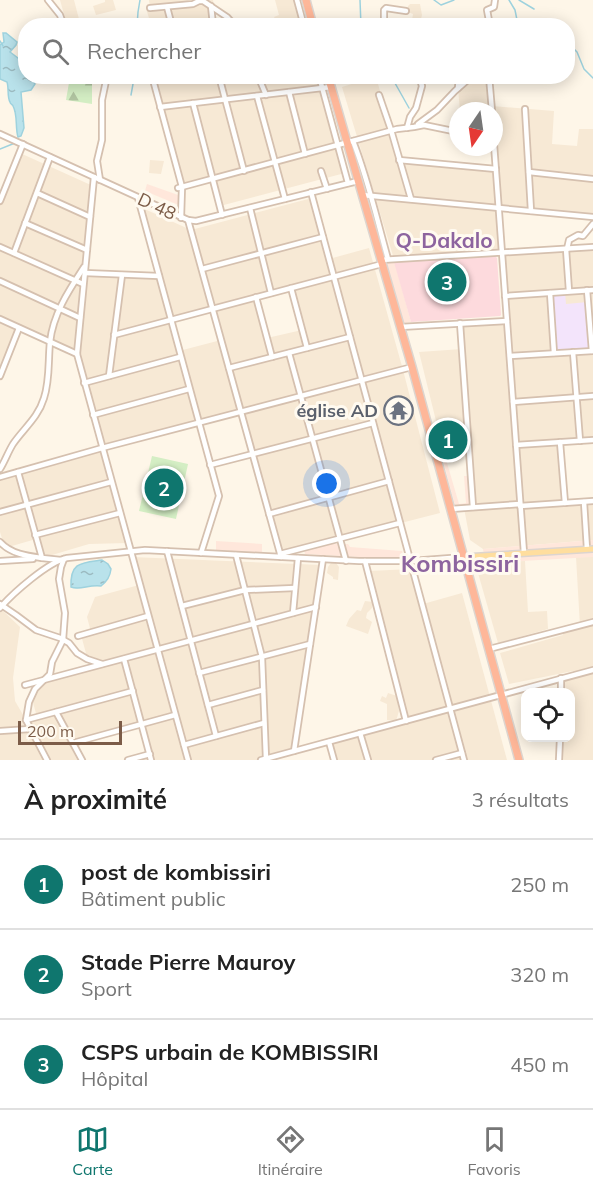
<!DOCTYPE html>
<html lang="fr">
<meta charset="utf-8">
<style>
:root{--surface:#fff;--page:#f2f2f2;--text:#222;--muted:#767676;--line:#e0e0e0;--accent:#0f766e}
body{margin:0;font-family:Mulish,sans-serif;background:var(--page);color:var(--text)}
.controls{position:absolute;right:18px;bottom:18px;display:grid;overflow:hidden;border-radius:12px;box-shadow:0 3px 15px #0003}
.controls button{width:54px;height:54px;display:grid;place-items:center;padding:0;border:0;border-bottom:2px solid var(--line);background:var(--surface);color:var(--text);font:30px sans-serif}
.compass{position:absolute;left:449px;top:102px;width:54px;height:54px;border-radius:50%;background:var(--surface);box-shadow:0 3px 15px #0003;rotate:193deg}
.scale{position:absolute;left:18px;bottom:15px;width:104px;box-sizing:border-box;padding-left:6px;border:3px solid #7c5c48;border-top:0;font-size:16px;line-height:21px;white-space:nowrap;color:#7c5c48;-webkit-text-stroke:4px #fffaf0;paint-order:stroke}
.you{position:absolute;left:327px;top:484px;width:21px;height:21px;margin:-15px;border:4px solid #fff;border-radius:50%;background:#1a73e8;box-shadow:0 0 0 9px #1a73e833}
.badge{display:grid;place-items:center;width:39px;height:39px;border-radius:50%;background:var(--accent);color:#fff;font-size:20px;font-weight:700}
.pin{position:absolute;translate:-50% -50%;border:3px solid #fff;box-shadow:0 2px 6px #0006}
.list{margin:0;padding:0;list-style:none}
h2{display:flex;justify-content:space-between;align-items:center;height:78px;margin:0;padding:0 24px;font-size:26px}
h2 small{font-size:20px;font-weight:400;color:var(--muted)}
.list li{display:grid;grid-template-columns:39px 1fr auto;gap:18px;align-items:center;box-sizing:border-box;height:90px;padding:0 24px;border-top:2px solid var(--line)}
.list b{display:block;font-size:22px;white-space:nowrap}
.list p{margin:0;font-size:20px;white-space:nowrap;color:var(--muted)}
.list em{font-size:20px;font-style:normal;color:var(--muted)}
.icon{flex:none;width:33px;height:33px;fill:none;stroke:currentColor;stroke-width:2;stroke-linecap:round;stroke-linejoin:round}
.map{position:relative;flex:none;width:593px;height:760px;overflow:hidden}
.search{position:absolute;background:var(--surface);box-shadow:0 3px 15px #0003;left:18px;right:18px;top:18px;height:66px;display:flex;align-items:center;gap:15px;box-sizing:border-box;padding:0 21px;border-radius:24px;color:var(--muted);font-size:22px}
.sheet{height:348px;background:var(--surface)}
nav{display:flex;justify-content:space-around;align-items:center;box-sizing:border-box;height:84px;border-top:2px solid var(--line);background:var(--surface);font-size:16px;color:var(--muted)}
nav a{display:grid;justify-items:center;gap:3px}
nav .on{color:var(--accent)}
.map>svg:first-child{display:block}
</style>
<div class="map">
<svg width="593" height="760" viewBox="0 0 593 760">
<defs>
<pattern id="forest-firs" width="22" height="20" patternUnits="userSpaceOnUse" patternTransform="scale(1.5)"><rect width="22" height="20" fill="#d4eec4"/><path d="M5 1l3.5 6h-7zM16 11l3.5 6h-7z" fill="#b1c4a1"/></pattern>
<pattern id="water-ripples" width="26" height="14" patternUnits="userSpaceOnUse" patternTransform="scale(1.5)"><rect width="26" height="14" fill="#b9e2eb"/><path d="M2 4q2-2 4 0t4 0M15 11q2-2 4 0t4 0" fill="none" stroke="#9bbac0"/></pattern>
</defs>
<rect width="100%" height="100%" fill="#fef6e8"/>
<g fill="#f7e9d5" fill-rule="evenodd">
<polygon points="60,0 74,0 80,23 67,25"/>
<polygon points="105,0 113,0 116,10 96,15 93,6 105,2"/>
<polygon points="149,0 213,0 217,25 151,25 146,8 150,8"/>
<polygon points="275,0 298,0 305,25 278,25 274,17 279,15"/>
<polygon points="410,4 420,4 422,15 420,22 415,24 412,20 413,14 408,12 408,6"/>
<polygon points="152,77 319,77 345,173 220,206 212,179 182,187"/>
<polygon points="472,77 497,77 490,78 492,106 554,111 552,144 577,146 579,129 593,129 593,217 499,208 502,253 593,247 593,440 561,442 565,503 593,501 593,540 483,549 470,540 464,508 472,508 467,431 439,433 419,352 462,349 460,323 507,320 502,253 394,259 342,87 358,82 378,84 400,160 496,169 494,111 460,111 458,88"/>
<path d="M20,153L93,186L85,273L158,275L140,207L191,230L312,198L329,259L369,248L403,370L440,513L280,554L241,412L103,448L128,543L89,544L42,558L36,539L5,548L0,532V477L102,448L77,354L19,328L0,376V201ZM291,288L302,330L267,338L256,297ZM212,309L221,340L179,351L171,320Z"/>
<polygon points="150,160 164,161 161,174 149,173"/>
<polygon points="132,557 322,565 294,751 261,760 128,760 150,754 142,724 73,743 82,760 0,760 0,608 20,627 13,678 15,701 26,720 37,717 32,699 44,681 90,668 81,635 91,632 87,617 95,597 139,585"/>
<polygon points="576,557 593,557 593,760 559,760 560,738 570,738 570,692 561,692 561,678 574,675 573,671 509,684 500,653 563,635 562,630 580,626"/>
<polygon points="525,561 528,612 547,611 548,629 498,643 478,573 484,571 485,563"/>
<polygon points="331,563 336,563 339,567 338,580 333,579 333,577 327,573 328,567"/>
<polygon points="413,569 423,604 462,593 507,760 334,760 329,742 406,721 368,571"/>
<polygon points="365,601 373,602 372,608 367,613 366,618 372,622 368,634 346,626 349,619 357,610 361,611"/>
<polygon points="388,693 397,696 399,711 396,721 387,720 387,704 380,701 382,696 386,698"/>
</g>
<g fill="#ffe7db">
<polygon points="147,184 181,196 181,206 145,191"/>
<polygon points="394,259 411,322 399,324 381,260"/>
<polygon points="445,456 459,504 466,503 464,476 471,476 473,507 456,509 442,457"/>
<polygon points="333,540 334,544 348,544 350,547 402,551 403,557 359,557 305,554 304,548"/>
<polygon points="593,540 593,557 485,563 483,549"/>
<polygon points="216,541 262,544 262,553 216,550"/>
</g>
<polygon fill="#f3e4fb" points="565,292 566,304 588,302 592,351 554,353 550,293"/>
<polygon fill="#fddadd" points="495,256 497,258 501,315 500,316 411,322 394,262"/>
<polygon fill="#d4eec4" points="152,456 188,464 176,519 139,511"/>
<polygon fill="url(#forest-firs)" points="70,77 92,77 92,104 66,100"/>
<g fill="url(#water-ripples)" stroke="#9ed2de" stroke-width="1.5">
<path d="M3,33H6L17,42L16,45L10,52L18,58L25,59L26,76L32,77L31,78L35,84L31,90L21,92L24,128L21,136L18,137C15,128 18,115 13,106C13,105 10,104 10,102C7,97 9,88 7,82L0,79V45L4,42Z"/>
<path d="M102,560L108,564L111,569C110,577 107,581 101,586C89,584 80,591 71,587C70,562 81,563 102,560Z"/>
</g>
<g fill="none" stroke-linecap="round" stroke-linejoin="round">
<g stroke="#9ed2de" stroke-width="1.5">
<polyline points="360,0 361,26"/>
<polyline points="434,0 441,5 454,0"/>
<polyline points="509,0 515,10 517,20 525,26"/>
<polyline points="519,0 534,9"/>
<polyline points="137,26 138,12 140,0"/>
<polyline points="0,41 3,46"/>
<polyline points="568,43 577,52 584,69 593,78"/>
<polyline points="126,76 133,84 131,95"/>
<polyline points="391,76 409,108"/>
<polyline points="0,149 15,143"/>
</g>
<defs>
<g id="minor">
<polyline points="48,0 60,15 64,26"/>
<polyline points="297,0 304,26"/>
<polyline points="211,6 213,25"/>
<polyline points="167,7 172,26"/>
<polyline points="150,8 193,4 199,1 203,1 227,17 235,26"/>
<polyline points="384,26 384,10 386,8 406,11"/>
<polyline points="490,26 487,10 494,7 495,0"/>
<polyline points="152,76 182,187 181,218"/>
<polyline points="219,76 244,171"/>
<polyline points="258,76 266,95"/>
<polyline points="319,76 348,183"/>
<polyline points="489,76 492,111"/>
<polyline points="458,88 459,76"/>
<polyline points="289,92 305,154"/>
<polyline points="379,95 391,130 411,199"/>
<polyline points="257,96 285,199"/>
<polyline points="193,103 222,215"/>
<polyline points="160,107 331,87"/>
<polyline points="525,109 531,211"/>
<polyline points="418,124 437,110 455,91 472,76"/>
<polyline points="407,128 410,117 416,108 422,86 419,76"/>
<polyline points="0,134 188,220 196,221 358,181"/>
<path d="M353,141C368,179 377,220 388,259"/>
<polyline points="494,144 524,553"/>
<polyline points="399,160 496,169"/>
<polyline points="321,171 327,189"/>
<polyline points="529,172 593,179"/>
<polyline points="94,177 77,354 188,760"/>
<polyline points="100,180 97,161 102,140 102,100 107,76"/>
<polyline points="178,188 397,129 414,127 424,125 458,132"/>
<polyline points="311,192 464,760"/>
<polyline points="37,193 90,217"/>
<polyline points="362,195 593,217"/>
<polyline points="138,198 219,496 201,553"/>
<polyline points="0,201 23,144"/>
<polyline points="250,208 271,293"/>
<polyline points="188,220 281,557"/>
<polyline points="25,223 87,250"/>
<polyline points="0,247 83,284"/>
<polyline points="566,249 569,291"/>
<polyline points="567,249 569,240 578,235 583,236 593,224"/>
<polyline points="14,253 50,157"/>
<polyline points="381,260 593,247"/>
<polyline points="202,269 323,237"/>
<polyline points="85,273 159,276"/>
<polyline points="0,281 80,318"/>
<polyline points="291,288 307,348"/>
<polyline points="587,290 592,351"/>
<polyline points="550,293 554,353"/>
<polyline points="505,296 593,290"/>
<polyline points="256,297 272,357"/>
<polyline points="0,319 77,354"/>
<polyline points="460,323 473,507"/>
<polyline points="400,327 507,321"/>
<polyline points="114,335 382,264"/>
<polyline points="573,352 580,441"/>
<polyline points="289,353 346,561"/>
<polyline points="510,356 593,351"/>
<polyline points="229,368 350,337"/>
<polyline points="0,376 19,328"/>
<polyline points="109,376 122,275"/>
<polyline points="84,383 180,357"/>
<polyline points="513,402 593,396"/>
<polyline points="93,415 189,389"/>
<polyline points="560,442 565,503"/>
<polyline points="516,445 593,440"/>
<polyline points="210,465 373,423"/>
<path d="M0,469C5,461 8,452 13,444C24,428 38,418 44,398C50,380 48,361 50,342C53,314 69,290 84,267"/>
<polyline points="18,472 42,558 61,560"/>
<polyline points="0,477 102,448 412,367"/>
<polyline points="584,502 587,549"/>
<polyline points="520,506 593,501"/>
<polyline points="451,509 520,504"/>
<polyline points="0,512 111,482"/>
<polyline points="269,514 389,481"/>
<polyline points="35,535 120,513"/>
<path d="M0,542C11,554 27,556 42,558"/>
<polyline points="167,551 216,736"/>
<polyline points="280,554 400,523"/>
<polyline points="236,555 262,657 266,759"/>
<polyline points="0,561 33,559"/>
<polyline points="365,561 406,721"/>
<polyline points="0,604 16,615 36,630 60,638 69,643 77,653 87,659 102,664"/>
<polyline points="182,606 245,590 295,588"/>
<path d="M0,608C13,593 48,562 67,558L145,550L359,561H411L464,557"/>
<polyline points="293,613 298,558"/>
<polyline points="78,636 148,616"/>
<polyline points="489,649 593,622"/>
<polyline points="124,659 151,760"/>
<polyline points="199,673 310,644"/>
<polyline points="25,685 316,607"/>
<polyline points="561,692 561,678"/>
<polyline points="208,705 263,690"/>
<polyline points="56,712 82,760"/>
<polyline points="26,720 133,691"/>
<polyline points="0,731 30,729"/>
<polyline points="360,733 368,760"/>
<polyline points="329,742 334,760"/>
<polyline points="73,743 175,715"/>
<polyline points="184,745 264,723"/>
<polyline points="294,751 323,559"/>
<polyline points="47,760 26,720 29,702 35,689 50,674 52,662 63,640 65,613 59,579 61,567 64,559"/>
<polyline points="128,760 150,754"/>
<polyline points="261,760 593,670"/>
<polyline points="436,760 462,753"/>
<polyline points="559,760 560,738"/>
</g>
<polyline id="major" points="464,557 593,549"/>
<g id="highway">
<polyline points="306,0 313,26"/>
<polyline points="328,76 412,367 519,760"/>
</g>
</defs>
<use href="#minor" stroke="#d5c0af" stroke-width="8"/>
<use href="#major" stroke="#ddd5cf" stroke-width="8"/>
<use href="#highway" stroke="#ddd5cf" stroke-width="10"/>
<use href="#minor" stroke="#fff" stroke-width="4.5"/>
<use href="#major" stroke="#ffde9e" stroke-width="5"/>
<use href="#highway" stroke="#feb799" stroke-width="7"/>
</g>
<defs>
<symbol id="temple-ring" viewBox="-11 -11 22 22"><circle r="9.5" fill="#fffaf0" stroke="#6b7280" stroke-width="1.5"/><path d="M0-6L5-2H3V0L6.5 2.5H4V6H1.5V3h-3V6H-4V2.5H-6.5L-3 0V-2H-5Z" fill="#6b7280"/></symbol>
</defs>
<g fill-rule="evenodd">
<use href="#temple-ring" x="382" y="394" width="33" height="33"/>
</g>
<g text-anchor="middle" dominant-baseline="central" stroke-width="6" stroke-linejoin="round" paint-order="stroke">
<g font-size="18" fill="#7c5c48" stroke="#fffaf0">
<text transform="translate(157 206) rotate(25)">D 48</text>
</g>
<g font-size="18" font-weight="bold" fill="#5b616d" stroke="#fffaf0" text-anchor="end">
<text x="378" y="410">église AD</text>
</g>
<g font-size="21" font-weight="bold" fill="#8d649f" stroke="#fffaf0">
<text x="444" y="240">Q-Dakalo</text>
</g>
<g font-size="24" font-weight="bold" fill="#8d649f" stroke="#fffaf0">
<text x="460" y="563">Kombissiri</text>
</g>
</g>
</svg>
<div class="controls">
<button><svg class="icon" aria-label="locate" viewBox="0 0 24 24"><circle cx="12" cy="12" r="6"/><path d="M12 2v4M12 18v4M2 12h4M18 12h4"/></svg></button>
</div>
<svg class="compass" viewBox="-18 -18 36 36"><path d="M0-13l5 13h-10z" fill="#e53935"/><path d="M0 13l5-13h-10z" fill="#767676"/></svg>
<div class="scale">200 m</div>
<div class="you"></div>
<div class="pin badge" style="left:448px;top:440px">1</div>
<div class="pin badge" style="left:164px;top:488px">2</div>
<div class="pin badge" style="left:447px;top:282px">3</div>
<div class="search"><svg class="icon" aria-label="search" viewBox="0 0 24 24"><circle cx="10" cy="10" r="6"/><path d="M15 15l6 6"/></svg>Rechercher</div>
</div>
<section class="sheet">
<h2>À proximité<small>3 résultats</small></h2>
<ul class="list">
<li><span class="badge">1</span><div><b>post de kombissiri</b><p>Bâtiment public</p></div><em>250 m</em></li>
<li><span class="badge">2</span><div><b>Stade Pierre Mauroy</b><p>Sport</p></div><em>320 m</em></li>
<li><span class="badge">3</span><div><b>CSPS urbain de KOMBISSIRI</b><p>Hôpital</p></div><em>450 m</em></li>
</ul>
</section>
<nav>
<a class="on"><svg class="icon" aria-label="map" viewBox="0 0 24 24"><path d="M3 6l6-2 6 2 6-2v14l-6 2-6-2-6 2zM9 4v14M15 6v14"/></svg>Carte</a>
<a><svg class="icon" aria-label="directions" viewBox="0 0 24 24"><path d="M12 3l9 9-9 9-9-9zM9 14v-3h6M13 9l2 2-2 2"/></svg>Itinéraire</a>
<a><svg class="icon" aria-label="saved" viewBox="0 0 24 24"><path d="M7 4h10v16l-5-4-5 4z"/></svg>Favoris</a>
</nav>
